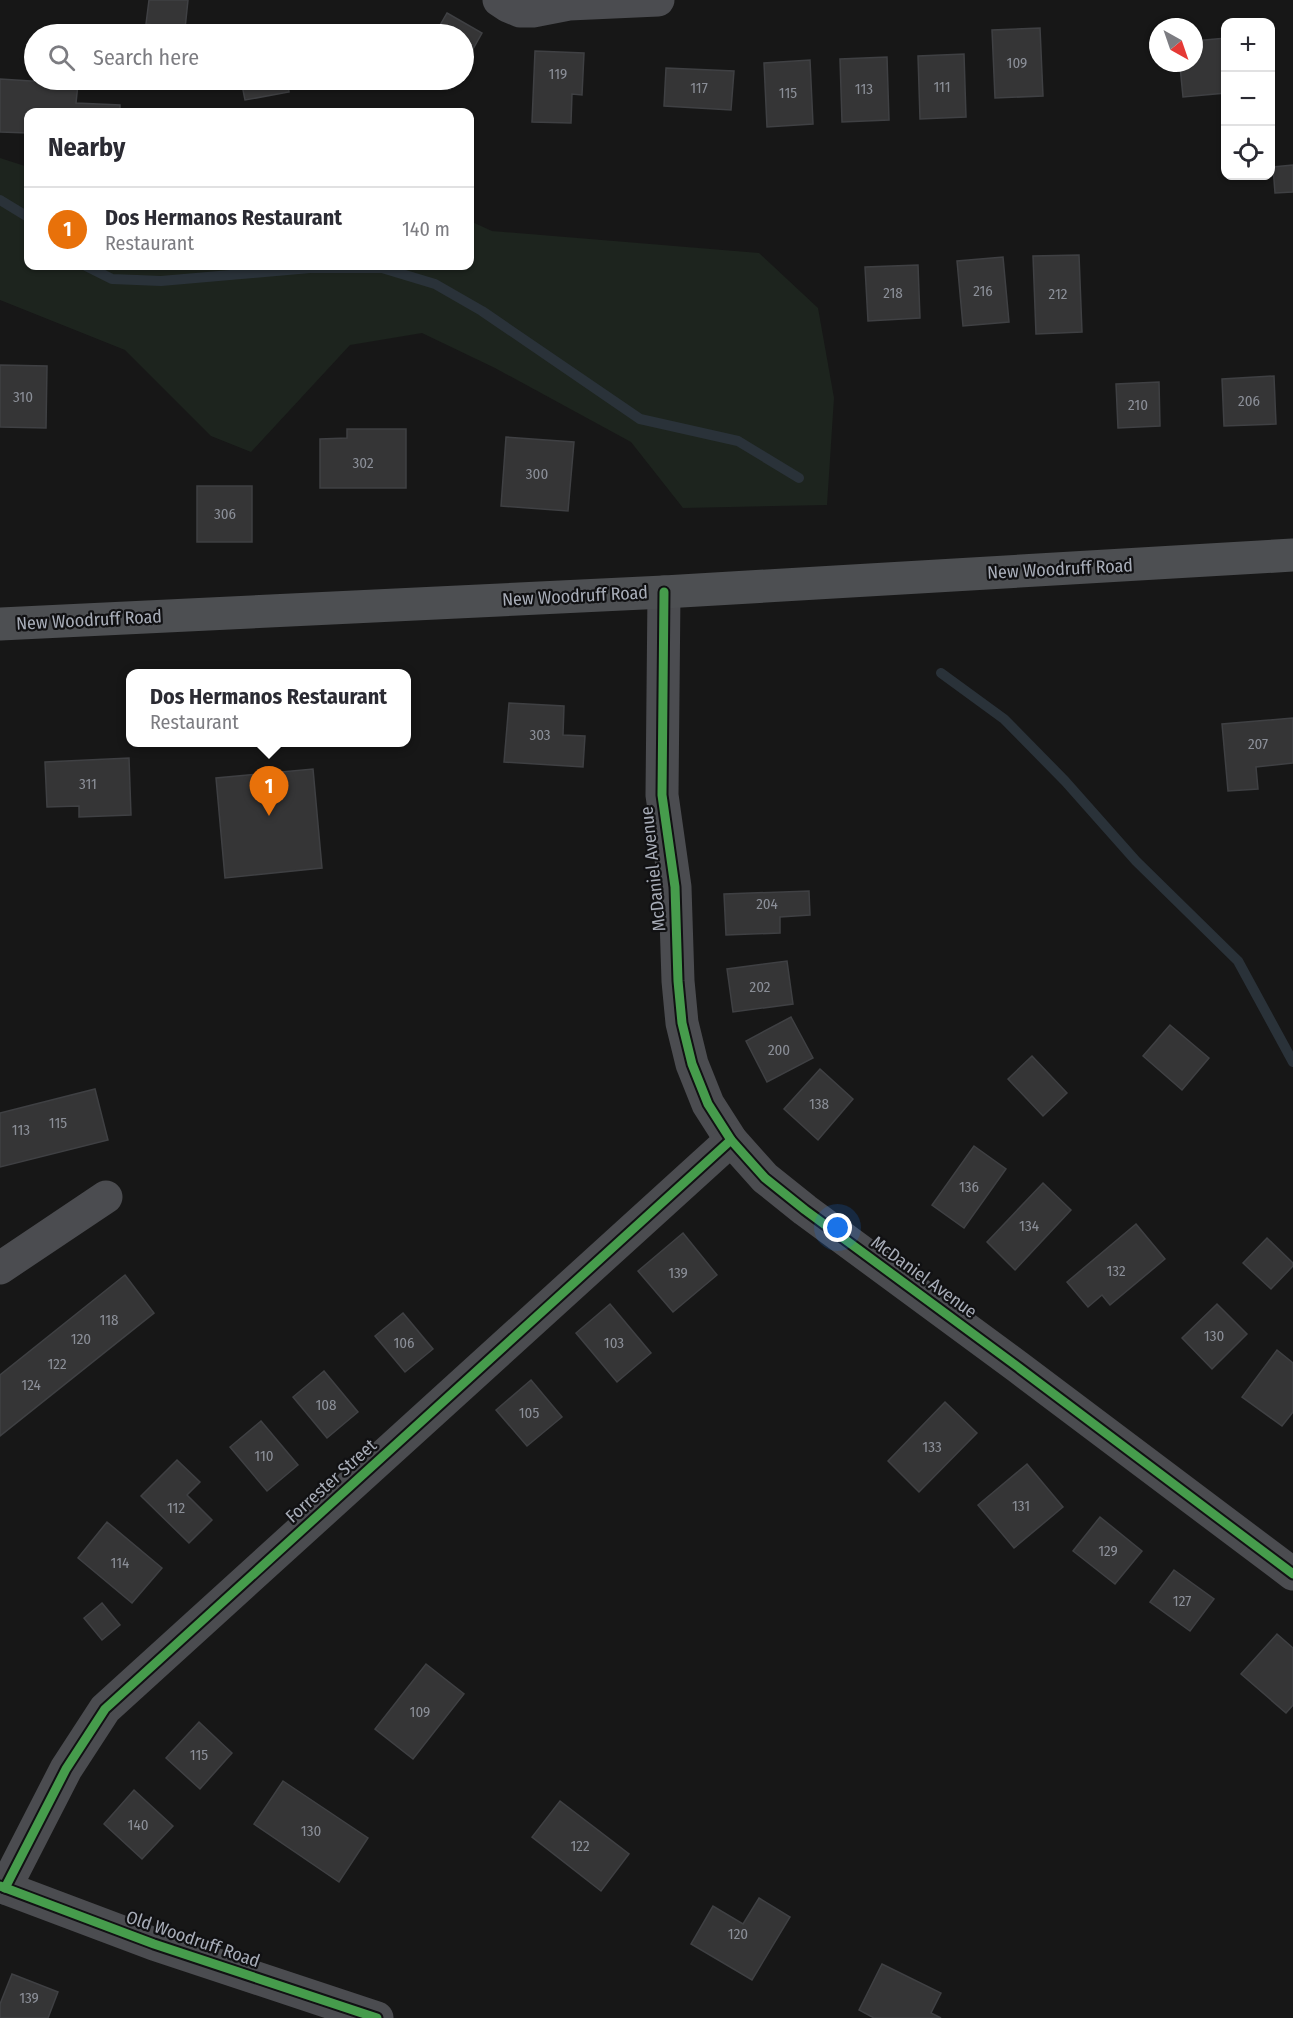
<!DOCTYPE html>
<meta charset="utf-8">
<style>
:root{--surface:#fff;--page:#f2f2f3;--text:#2b2b33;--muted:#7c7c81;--line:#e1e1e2;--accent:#757880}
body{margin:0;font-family:"Fira Sans Condensed",sans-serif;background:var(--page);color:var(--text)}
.controls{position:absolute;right:18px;top:18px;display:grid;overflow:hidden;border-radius:12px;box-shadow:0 2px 4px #0004}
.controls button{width:54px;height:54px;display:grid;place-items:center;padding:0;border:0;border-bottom:2px solid var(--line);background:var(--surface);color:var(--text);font:30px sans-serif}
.compass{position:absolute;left:1149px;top:18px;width:54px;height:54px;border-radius:50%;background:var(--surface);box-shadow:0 2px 4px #0004;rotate:140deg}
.you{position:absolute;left:838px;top:1228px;width:21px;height:21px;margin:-15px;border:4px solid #fff;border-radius:50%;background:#1a73e8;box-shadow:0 0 0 9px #1a73e833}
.badge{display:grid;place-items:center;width:39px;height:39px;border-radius:50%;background:var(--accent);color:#fff;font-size:20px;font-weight:700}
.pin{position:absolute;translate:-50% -50px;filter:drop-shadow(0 2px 3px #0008)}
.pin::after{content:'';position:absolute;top:32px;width:21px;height:18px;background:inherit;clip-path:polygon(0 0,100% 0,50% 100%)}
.popup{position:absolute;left:126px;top:669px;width:285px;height:78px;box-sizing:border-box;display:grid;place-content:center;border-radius:12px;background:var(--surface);filter:drop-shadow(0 2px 4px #0005);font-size:20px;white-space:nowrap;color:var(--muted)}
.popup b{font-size:22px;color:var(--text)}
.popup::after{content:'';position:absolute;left:50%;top:100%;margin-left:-12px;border:12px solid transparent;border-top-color:var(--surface)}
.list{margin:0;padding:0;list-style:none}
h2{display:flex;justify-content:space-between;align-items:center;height:78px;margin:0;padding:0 24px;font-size:26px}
h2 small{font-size:20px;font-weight:400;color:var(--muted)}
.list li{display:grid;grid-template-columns:39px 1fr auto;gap:18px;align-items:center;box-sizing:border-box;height:84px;padding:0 24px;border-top:2px solid var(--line)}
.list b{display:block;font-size:22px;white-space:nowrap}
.list p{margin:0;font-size:20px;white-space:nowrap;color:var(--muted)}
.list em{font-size:20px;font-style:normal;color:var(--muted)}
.icon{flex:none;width:33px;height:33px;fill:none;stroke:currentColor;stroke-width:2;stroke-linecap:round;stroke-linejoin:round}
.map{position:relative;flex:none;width:1293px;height:2018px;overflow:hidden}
.search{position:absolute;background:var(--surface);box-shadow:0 2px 4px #0004;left:24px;top:24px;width:450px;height:66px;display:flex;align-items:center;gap:15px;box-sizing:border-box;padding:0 21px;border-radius:33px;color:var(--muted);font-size:22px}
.panel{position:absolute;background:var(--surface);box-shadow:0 2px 4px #0004;left:24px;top:108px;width:450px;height:162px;border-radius:12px}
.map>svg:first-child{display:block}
</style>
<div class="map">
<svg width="1293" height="2018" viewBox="0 0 1293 2018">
<rect width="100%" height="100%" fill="#171717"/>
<polygon fill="#1d241e" points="0,158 28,167 28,266 470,266 470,221 492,231 759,253 818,308 834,398 827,505 683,508 631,442 495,368 422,333 350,345 251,452 211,436 125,350 0,300"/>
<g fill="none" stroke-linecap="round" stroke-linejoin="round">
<g stroke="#2a3239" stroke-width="10">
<polyline points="0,200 28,217"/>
<polyline points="86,266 112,279 161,281 310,268 382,268 435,284 482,311 640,419 738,441 799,478"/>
<polyline points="941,673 1004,719 1065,781 1136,861 1238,961 1293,1062"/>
</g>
</g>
<g fill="#353536" stroke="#3f4043" stroke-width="1.5">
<polygon points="149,0 188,0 185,29 146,24"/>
<polygon points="447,13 482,33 464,65 464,34 435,34"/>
<polygon points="1040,28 1043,96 995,98 992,30"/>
<polygon points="1226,38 1226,93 1183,97 1180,66 1169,67 1169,63 1194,63 1194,41"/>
<polygon points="535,51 584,53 582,95 572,94 571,123 532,122"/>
<polygon points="964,54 966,117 920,119 918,56"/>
<polygon points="887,57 889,120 842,122 840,59"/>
<polygon points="810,60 813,124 767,127 764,63"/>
<polygon points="666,68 734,71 731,110 664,106"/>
<polygon points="0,79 78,84 76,103 120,105 120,112 28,112 28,133 0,132"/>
<polygon points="241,80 287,80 289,92 245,100"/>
<polygon points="433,80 455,80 450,89"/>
<polygon points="1293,165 1293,192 1275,193 1273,167"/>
<polygon points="1079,255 1082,332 1036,334 1033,256"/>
<polygon points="1003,257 1009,322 963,326 957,261"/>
<polygon points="918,265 920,318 868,321 865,267"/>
<polygon points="0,365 47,366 46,428 0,427"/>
<polygon points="1274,376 1276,424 1224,426 1222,379"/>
<polygon points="1159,382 1160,426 1118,428 1116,384"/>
<polygon points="347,429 406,429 406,488 320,488 320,439 347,438"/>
<polygon points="506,437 574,442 568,511 501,506"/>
<rect x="197" y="486" width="55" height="56"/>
<polygon points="509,703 564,706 563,735 585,736 583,767 504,762"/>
<polygon points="1293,718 1293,763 1256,767 1258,789 1228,791 1222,724"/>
<polygon points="129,758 131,815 79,817 79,806 47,807 45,762"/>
<polygon points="313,769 322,868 225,878 216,778"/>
<polygon points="809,891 810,915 780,917 780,933 726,935 724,894"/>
<polygon points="787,961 793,1004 733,1012 727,969"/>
<polygon points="791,1017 813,1058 767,1082 746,1041"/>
<polygon points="1170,1025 1209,1058 1182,1090 1143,1056"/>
<polygon points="1032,1056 1067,1093 1043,1116 1008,1079"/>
<polygon points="820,1069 853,1099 818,1140 784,1109"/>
<polygon points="95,1089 108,1140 0,1167 0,1113"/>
<polygon points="974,1146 1006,1169 964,1228 932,1205"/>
<polygon points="1043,1183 1071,1210 1015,1270 987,1242"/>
<polygon points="1136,1224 1165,1259 1110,1305 1102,1295 1088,1307 1067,1282"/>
<polygon points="683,1233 717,1275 673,1312 638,1271"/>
<polygon points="1267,1238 1293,1263 1293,1266 1271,1289 1243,1263"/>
<polygon points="125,1275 154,1313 0,1436 0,1375"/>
<polygon points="610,1304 651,1353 617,1382 576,1333"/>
<polygon points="1217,1304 1247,1334 1212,1369 1182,1338"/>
<polygon points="403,1313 433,1349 405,1372 375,1336"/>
<polygon points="1277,1350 1293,1363 1293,1412 1282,1426 1242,1397"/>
<polygon points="324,1371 358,1412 327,1438 293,1397"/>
<polygon points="531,1380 562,1417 527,1446 496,1410"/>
<polygon points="945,1402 977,1433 919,1492 888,1461"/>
<polygon points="261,1421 298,1465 267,1491 230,1447"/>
<polygon points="177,1460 200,1482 187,1495 212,1520 189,1543 141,1496"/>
<polygon points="1027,1464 1063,1507 1014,1548 978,1505"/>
<polygon points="1100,1517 1142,1551 1115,1584 1073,1551"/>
<polygon points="107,1522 162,1568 132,1603 78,1558"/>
<polygon points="1174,1570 1214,1599 1190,1631 1150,1602"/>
<polygon points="102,1603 120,1625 102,1640 84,1618"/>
<polygon points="1277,1634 1293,1648 1293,1705 1286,1713 1241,1674"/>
<polygon points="426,1664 464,1694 413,1759 375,1729"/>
<polygon points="199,1722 232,1753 200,1789 166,1758"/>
<polygon points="283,1781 368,1838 339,1882 254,1824"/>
<polygon points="134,1790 173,1826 142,1859 104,1824"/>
<polygon points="560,1801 629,1854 601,1891 532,1837"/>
<polygon points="759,1898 790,1917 752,1980 691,1944 713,1906 743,1924"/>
<polygon points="882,1964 941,1993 931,2013 941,2018 874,2018 859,2010"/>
<polygon points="12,1974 58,1992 48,2018 0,2018 0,2004"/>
</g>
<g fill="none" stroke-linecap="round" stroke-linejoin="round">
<g stroke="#4b4c50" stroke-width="33">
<polyline points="499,0 508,6 520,11 533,11 569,4 658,0"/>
<polyline points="664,592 662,795 675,887 678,981 682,1023 692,1064 708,1104 731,1140 765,1178 805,1210 1018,1367 1293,1574"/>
<polyline points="0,1268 106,1197"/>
<polyline points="0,1886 154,1944 377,2018"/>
<polyline points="5,1888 66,1769 105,1709 731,1140"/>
</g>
<polyline stroke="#4d4f52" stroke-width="33" points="0,624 664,592 1293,555"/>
<defs>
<g id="cycleway">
<polyline points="664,592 662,795 675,887 678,981 682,1023 692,1064 708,1104 731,1140 765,1178 805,1210 1018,1367 1293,1574"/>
<polyline points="0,1886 154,1944 377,2018"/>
<polyline points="5,1888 66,1769 105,1709 731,1140"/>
</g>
</defs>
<use href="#cycleway" stroke="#111113" stroke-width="13"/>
<use href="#cycleway" stroke="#469c4c" stroke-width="9"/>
</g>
<g text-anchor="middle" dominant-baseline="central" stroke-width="4.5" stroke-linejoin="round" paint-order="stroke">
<g font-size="15" fill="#8b8f98">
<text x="1017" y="63">109</text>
<text x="558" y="74">119</text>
<text x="942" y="87">111</text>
<text x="699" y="88">117</text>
<text x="864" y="89">113</text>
<text x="788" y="93">115</text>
<text x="983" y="291">216</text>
<text x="893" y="293">218</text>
<text x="1058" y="294">212</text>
<text x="23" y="397">310</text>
<text x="1249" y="401">206</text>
<text x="1138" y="405">210</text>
<text x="363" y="463">302</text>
<text x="537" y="474">300</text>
<text x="225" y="514">306</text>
<text x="540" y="735">303</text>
<text x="1258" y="744">207</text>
<text x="88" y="784">311</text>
<text x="767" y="904">204</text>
<text x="760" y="987">202</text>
<text x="779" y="1050">200</text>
<text x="819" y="1104">138</text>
<text x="58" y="1123">115</text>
<text x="21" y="1130">113</text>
<text x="969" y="1187">136</text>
<text x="1029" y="1226">134</text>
<text x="1116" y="1271">132</text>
<text x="678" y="1273">139</text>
<text x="109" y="1320">118</text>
<text x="1214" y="1336">130</text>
<text x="81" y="1339">120</text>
<text x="404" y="1343">106</text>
<text x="614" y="1343">103</text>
<text x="57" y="1364">122</text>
<text x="31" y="1385">124</text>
<text x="326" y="1405">108</text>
<text x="529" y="1413">105</text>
<text x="932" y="1447">133</text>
<text x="264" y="1456">110</text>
<text x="1021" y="1506">131</text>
<text x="176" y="1508">112</text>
<text x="1108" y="1551">129</text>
<text x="120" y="1563">114</text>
<text x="1182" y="1601">127</text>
<text x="420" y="1712">109</text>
<text x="199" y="1755">115</text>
<text x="138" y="1825">140</text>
<text x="311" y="1831">130</text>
<text x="580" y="1846">122</text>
<text x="738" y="1934">120</text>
<text x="29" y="1998">139</text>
</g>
<g font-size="18" fill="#a8adb8" stroke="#111113">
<text transform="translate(1060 569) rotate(-3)">New Woodruff Road</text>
<text transform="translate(575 596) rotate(-3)">New Woodruff Road</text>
<text transform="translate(89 620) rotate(-3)">New Woodruff Road</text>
<text transform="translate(653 869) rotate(-96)">McDaniel Avenue</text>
<text transform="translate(924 1277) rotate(36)">McDaniel Avenue</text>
<text transform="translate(331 1481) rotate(-42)">Forrester Street</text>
<text transform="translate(193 1939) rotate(19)">Old Woodruff Road</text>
</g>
</g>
</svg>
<div class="controls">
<button>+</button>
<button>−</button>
<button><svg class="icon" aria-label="locate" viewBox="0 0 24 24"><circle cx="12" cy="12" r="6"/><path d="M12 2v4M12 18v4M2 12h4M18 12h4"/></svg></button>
</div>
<svg class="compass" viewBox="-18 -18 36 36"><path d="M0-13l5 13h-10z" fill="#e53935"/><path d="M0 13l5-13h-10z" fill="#7c7c81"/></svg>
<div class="you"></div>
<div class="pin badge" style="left:269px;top:816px;background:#e8710a">1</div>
<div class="popup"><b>Dos Hermanos Restaurant</b>Restaurant</div>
<div class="search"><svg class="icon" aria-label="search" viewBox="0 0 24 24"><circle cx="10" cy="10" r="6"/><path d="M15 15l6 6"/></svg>Search here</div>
<section class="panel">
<h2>Nearby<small></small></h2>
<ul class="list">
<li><span class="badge" style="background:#e8710a">1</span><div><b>Dos Hermanos Restaurant</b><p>Restaurant</p></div><em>140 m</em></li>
</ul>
</section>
</div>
